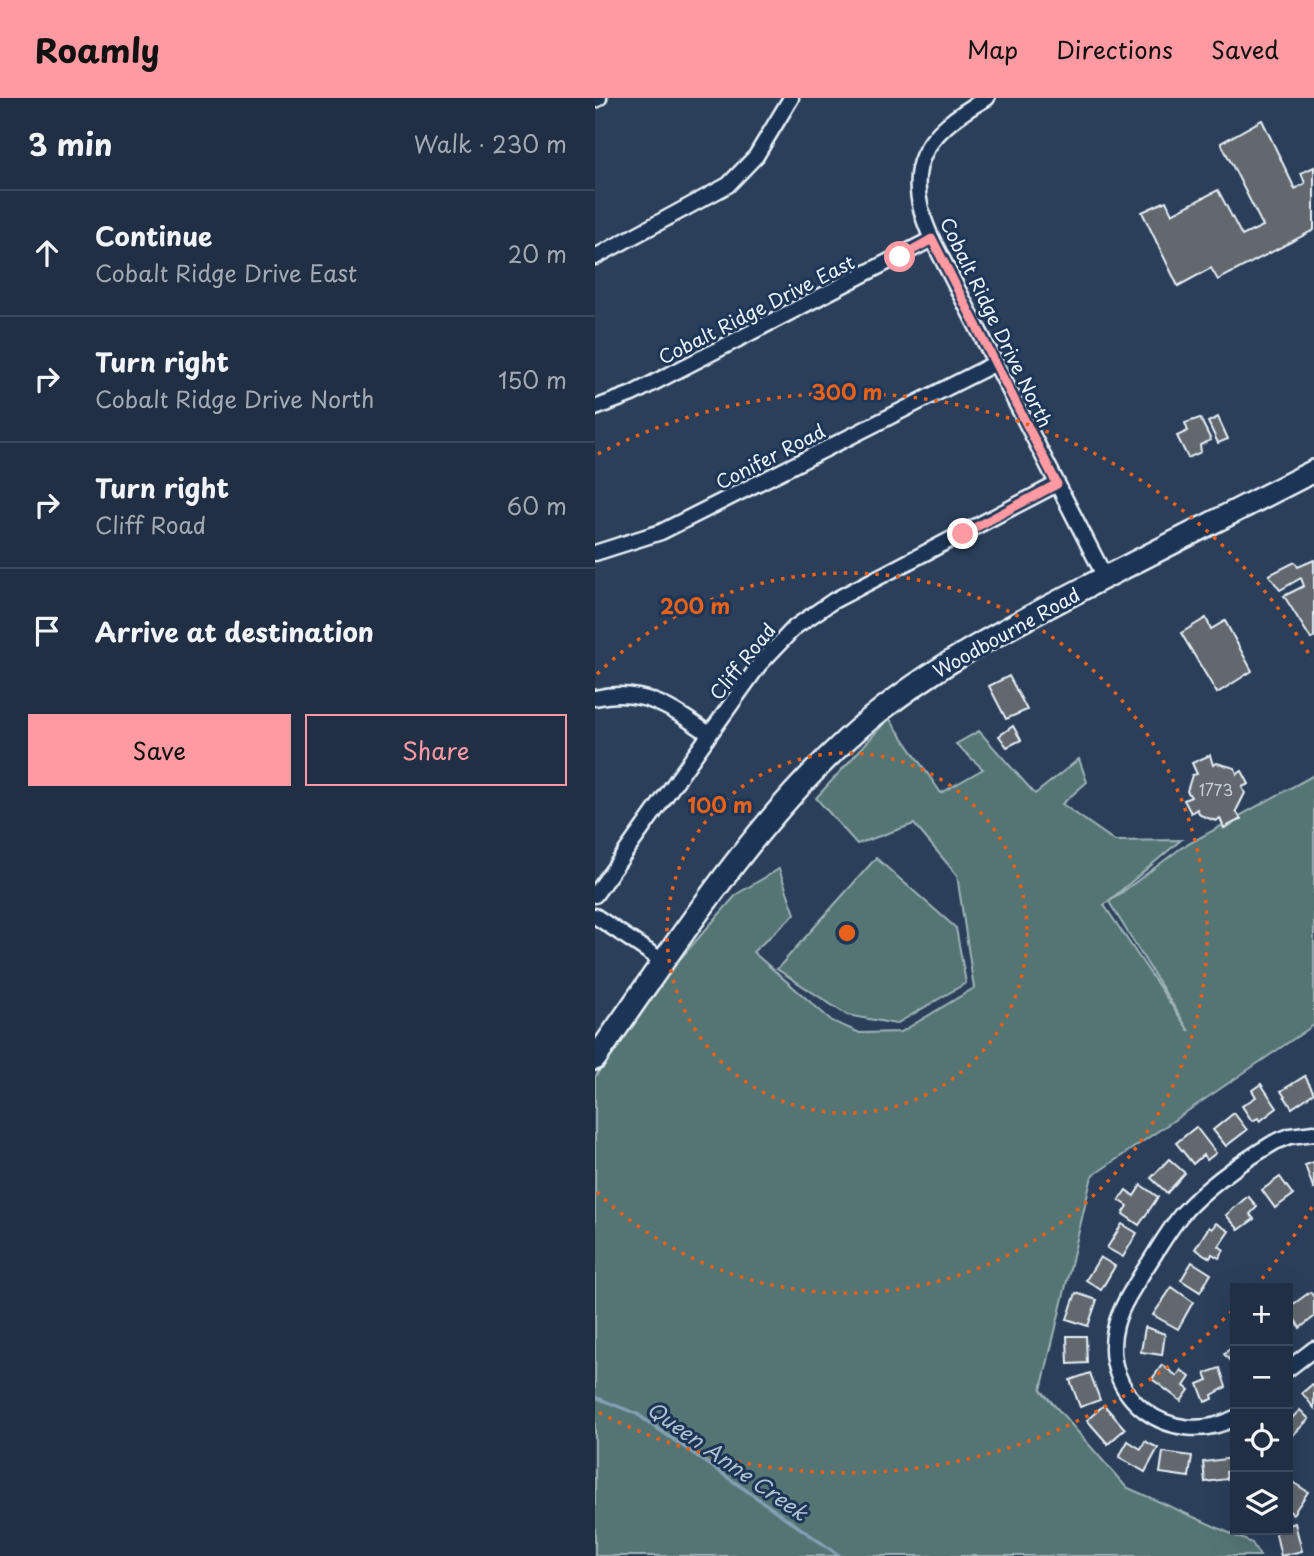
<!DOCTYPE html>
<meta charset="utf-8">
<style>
:root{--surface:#202f44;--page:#28374b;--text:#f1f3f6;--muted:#a2a9b2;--line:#3d4a5d;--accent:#ff9aa2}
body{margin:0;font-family:"Playpen Sans",sans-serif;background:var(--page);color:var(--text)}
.controls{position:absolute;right:21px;bottom:21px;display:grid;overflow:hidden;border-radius:0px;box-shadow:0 7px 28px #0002}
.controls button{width:63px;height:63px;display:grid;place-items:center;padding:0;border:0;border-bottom:2px solid var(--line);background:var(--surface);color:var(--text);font:35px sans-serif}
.stop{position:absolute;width:21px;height:21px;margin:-16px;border:5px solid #ff9aa2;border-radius:50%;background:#fff}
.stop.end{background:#ff9aa2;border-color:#fff;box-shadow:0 2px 7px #0008}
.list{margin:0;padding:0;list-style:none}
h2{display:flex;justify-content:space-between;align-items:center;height:91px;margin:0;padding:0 28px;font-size:30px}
h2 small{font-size:23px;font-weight:400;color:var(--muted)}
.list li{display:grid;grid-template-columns:46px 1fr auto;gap:21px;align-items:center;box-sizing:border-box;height:126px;padding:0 28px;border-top:2px solid var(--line)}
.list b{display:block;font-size:26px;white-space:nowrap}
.list p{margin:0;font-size:23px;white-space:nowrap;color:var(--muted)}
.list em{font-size:23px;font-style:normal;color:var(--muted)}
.actions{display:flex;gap:14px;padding:21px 28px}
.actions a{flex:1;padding:16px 0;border:2px solid var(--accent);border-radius:0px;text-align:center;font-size:24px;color:var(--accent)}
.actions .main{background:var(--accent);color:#111}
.icon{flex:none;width:38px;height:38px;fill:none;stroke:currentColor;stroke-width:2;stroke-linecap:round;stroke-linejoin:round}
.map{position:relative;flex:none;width:719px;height:1458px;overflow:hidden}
header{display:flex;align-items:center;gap:42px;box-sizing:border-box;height:98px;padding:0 35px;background:var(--accent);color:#111}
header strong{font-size:33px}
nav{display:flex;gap:38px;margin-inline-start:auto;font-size:24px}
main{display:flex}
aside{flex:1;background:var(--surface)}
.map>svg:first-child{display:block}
</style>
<header>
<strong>Roamly</strong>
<nav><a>Map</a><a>Directions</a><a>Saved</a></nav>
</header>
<main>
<aside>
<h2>3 min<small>Walk · 230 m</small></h2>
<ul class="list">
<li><svg class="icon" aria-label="ahead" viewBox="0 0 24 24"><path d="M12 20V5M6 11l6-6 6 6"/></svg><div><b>Continue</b><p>Cobalt Ridge Drive East</p></div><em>20 m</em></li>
<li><svg class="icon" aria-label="right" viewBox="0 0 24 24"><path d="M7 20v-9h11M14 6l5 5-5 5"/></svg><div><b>Turn right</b><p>Cobalt Ridge Drive North</p></div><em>150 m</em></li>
<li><svg class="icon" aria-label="right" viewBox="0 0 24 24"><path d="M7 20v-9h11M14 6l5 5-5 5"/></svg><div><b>Turn right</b><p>Cliff Road</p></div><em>60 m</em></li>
<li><svg class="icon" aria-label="arrive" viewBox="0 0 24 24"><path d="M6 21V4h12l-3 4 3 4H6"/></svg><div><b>Arrive at destination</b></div></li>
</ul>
<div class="actions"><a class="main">Save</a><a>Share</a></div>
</aside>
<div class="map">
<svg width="719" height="1458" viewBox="0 0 719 1458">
<rect width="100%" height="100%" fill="#2b3f5b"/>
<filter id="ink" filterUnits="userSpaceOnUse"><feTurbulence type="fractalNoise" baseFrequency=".0143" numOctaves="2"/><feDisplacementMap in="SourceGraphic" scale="14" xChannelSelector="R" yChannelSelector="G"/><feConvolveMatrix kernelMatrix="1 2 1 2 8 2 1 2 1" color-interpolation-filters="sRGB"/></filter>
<g filter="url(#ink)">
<g fill="#557574" stroke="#9eb3b6" stroke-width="2">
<polygon points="294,620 346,695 388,671 361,646 384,633 440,696 484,661 492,684 467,706 520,743 586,742 509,807 594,933 514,804 586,750 719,677 719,927 497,1078 446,1292 531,1389 657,1445 665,1458 0,1458 0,979 76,871 142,796 184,771 200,816 158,854 237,923 265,935 306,934 379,890 362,777 319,726 262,746 221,700"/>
<polygon points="281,760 361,830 371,885 301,926 252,917 182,871"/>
</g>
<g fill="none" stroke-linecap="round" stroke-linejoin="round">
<polyline stroke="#839fb4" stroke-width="3.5" points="0,1299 42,1316 245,1458"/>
</g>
<g fill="#62686d" stroke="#e8f1f8" stroke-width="2">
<polygon points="667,22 700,91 710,85 706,75 719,69 719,132 623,182 616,170 583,188 547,114 571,103 577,116 623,92 647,138 668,128 626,45"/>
<polygon points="623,319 633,341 623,345 613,324"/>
<polygon points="605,320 616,342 605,347 606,354 593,360 582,338 593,333 590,325"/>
<polygon points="719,462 719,539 716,541 689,498 709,488 706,480 685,492 674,477 700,464 703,469"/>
<polygon points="611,520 616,531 630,523 657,573 622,595 586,535"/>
<polygon points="414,578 432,612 411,621 394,588"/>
<polygon points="418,628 426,642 412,649 404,638"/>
<polygon points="615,657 618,667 622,665 640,670 642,676 647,673 654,686 647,689 650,695 641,713 646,721 629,730 625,720 621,723 605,717 602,711 596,715 589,702 596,699 592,693 597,677 602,676 597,665"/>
<polygon points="710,978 719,995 697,1010 686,993"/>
<polygon points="666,986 682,1010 665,1023 663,1020 657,1023 647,1008 661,999 657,992"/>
<polygon points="639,1015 652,1032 631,1048 618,1032"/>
<polygon points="601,1029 621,1055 612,1062 608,1057 598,1066 581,1045"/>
<polygon points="574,1061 590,1075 572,1095 556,1080"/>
<polygon points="719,1064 719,1092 710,1067"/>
<polygon points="685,1079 698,1097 680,1110 667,1092"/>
<polygon points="546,1087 563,1099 544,1127 528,1116 533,1108 524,1102 531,1092 539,1098"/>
<polygon points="653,1098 662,1109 655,1116 659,1121 644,1132 631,1117"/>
<polygon points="621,1125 634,1133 624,1148 629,1152 624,1160 617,1156 615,1160 600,1151 614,1129 617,1131"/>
<polygon points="527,1126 542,1135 528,1159 512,1150"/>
<polygon points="505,1159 520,1168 506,1192 491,1182"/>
<polygon points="597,1164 616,1176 605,1194 586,1182"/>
<polygon points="577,1189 598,1204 583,1231 558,1217"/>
<polygon points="715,1194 719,1199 719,1219 705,1230 693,1210"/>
<polygon points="481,1195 502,1202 493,1228 472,1221"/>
<polygon points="550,1229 570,1236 567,1257 546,1254"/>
<polygon points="472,1238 491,1238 492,1265 473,1266"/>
<polygon points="640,1245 640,1268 629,1256"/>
<polygon points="567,1267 582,1278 586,1272 595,1279 589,1288 594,1292 586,1303 557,1281"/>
<polygon points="625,1270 631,1289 617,1297 618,1301 610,1304 603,1286 613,1282 610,1275"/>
<polygon points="495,1275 505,1302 485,1309 475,1282"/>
<polygon points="719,1285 719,1310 707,1295"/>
<polygon points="509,1307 530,1331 513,1346 492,1322"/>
<polygon points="705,1312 714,1321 693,1342 693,1319 697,1320"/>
<polygon points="533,1343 546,1351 550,1343 563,1350 550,1374 524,1359"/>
<polygon points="568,1354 597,1358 594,1379 565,1375"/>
<polygon points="638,1360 640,1372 631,1374 632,1381 610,1384 608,1364"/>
<polygon points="696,1383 713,1394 698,1416 693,1412 693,1388"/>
<polygon points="700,1425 707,1453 686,1458 680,1432 693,1432 693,1427"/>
</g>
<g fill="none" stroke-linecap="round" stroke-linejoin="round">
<defs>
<g id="minor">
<path d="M392,0C329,35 304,70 337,141L510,479"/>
<polyline points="0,2 4,0"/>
<polyline points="0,159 133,87 161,58 196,0"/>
<polyline points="0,310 37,296 337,141"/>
<polyline points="0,455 66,434 401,265"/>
<path d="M0,600C47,589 77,610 114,636"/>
<polyline points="0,797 164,567 200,529 238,503 462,386"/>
<polyline points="0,818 69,864"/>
<polyline points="693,1271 719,1251"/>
<path d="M640,1320C576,1353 502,1298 521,1227C526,1208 538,1191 548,1174C561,1155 572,1134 587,1116C611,1089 648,1063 680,1044L695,1038L719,1035"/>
</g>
<path id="secondary" d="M0,961C78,851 152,733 252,641C324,575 410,531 497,486C571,448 645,410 719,373"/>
</defs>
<use href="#minor" stroke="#e8f1f8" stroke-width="19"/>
<use href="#secondary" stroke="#e8f1f8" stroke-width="26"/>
<use href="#minor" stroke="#1d3557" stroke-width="14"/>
<use href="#secondary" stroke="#1d3557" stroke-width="21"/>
</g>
</g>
<g fill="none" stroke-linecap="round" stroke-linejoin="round" filter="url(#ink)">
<polyline stroke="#ff9aa2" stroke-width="9" points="305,159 337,141 462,386 368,436"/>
</g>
<g fill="none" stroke="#e86118" stroke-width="3.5" stroke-dasharray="3.5 7">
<circle cx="252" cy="835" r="180"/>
<path d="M2 576A360 360 0 1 1 2 1094"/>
<path d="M717 1109A540 540 0 0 1 660 1189M637 1213A540 540 0 0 1 3 1314M3 356A540 540 0 0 1 717 561"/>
</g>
<g text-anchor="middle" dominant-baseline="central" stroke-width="6" stroke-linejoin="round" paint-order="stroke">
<g font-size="16" fill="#c6cfd5">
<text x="621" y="691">1773</text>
</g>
<g font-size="19" fill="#e8f1f8" stroke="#1d3557">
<text transform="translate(161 211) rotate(-27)">Cobalt Ridge Drive East</text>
<text transform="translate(402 224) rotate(64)">Cobalt Ridge Drive North</text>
<text transform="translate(175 358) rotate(-27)">Conifer Road</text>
<text transform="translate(411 534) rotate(-29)">Woodbourne Road</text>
<text transform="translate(147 563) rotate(-51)">Cliff Road</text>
</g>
<g font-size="21" font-style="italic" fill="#adc1d0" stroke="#1d3557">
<text transform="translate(133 1362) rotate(35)">Queen Anne Creek</text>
</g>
</g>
<circle cx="252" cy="835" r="10" fill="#e86118" stroke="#1d3557" stroke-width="3.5"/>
<g font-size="21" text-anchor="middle" font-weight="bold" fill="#e86118" stroke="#1d3557" stroke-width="6" stroke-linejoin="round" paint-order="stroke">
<text x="252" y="302">300 m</text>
<text x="100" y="516">200 m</text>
<text x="125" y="715">100 m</text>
</g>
</svg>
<div class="controls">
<button>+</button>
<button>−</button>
<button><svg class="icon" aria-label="locate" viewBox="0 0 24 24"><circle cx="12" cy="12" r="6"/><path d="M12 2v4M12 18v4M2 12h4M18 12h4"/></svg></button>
<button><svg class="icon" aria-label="layers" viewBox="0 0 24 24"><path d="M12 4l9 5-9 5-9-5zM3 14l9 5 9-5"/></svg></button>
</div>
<div class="stop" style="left:305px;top:159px"></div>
<div class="stop end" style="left:368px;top:436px"></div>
</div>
</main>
